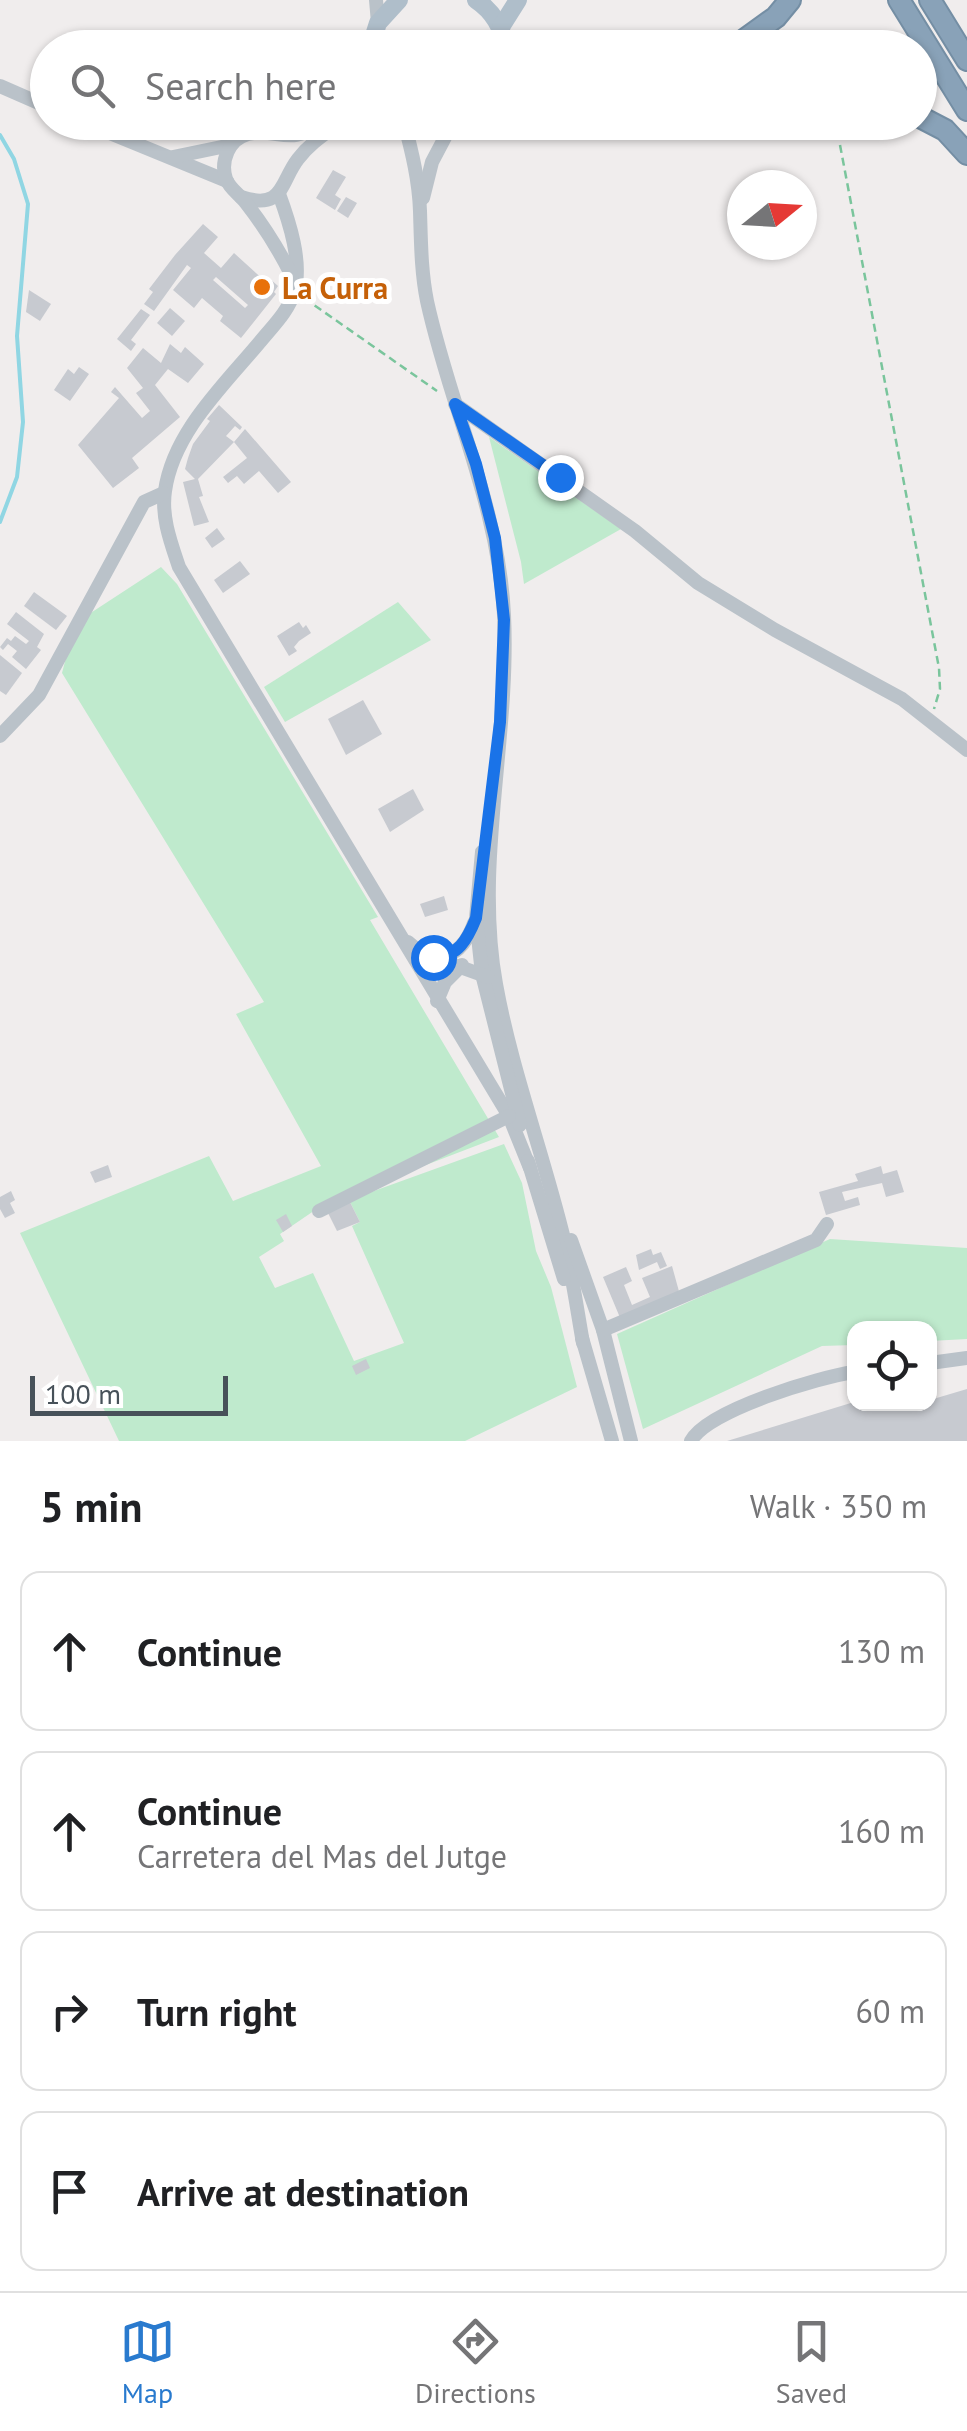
<!DOCTYPE html>
<meta charset="utf-8">
<style>
:root{--surface:#fff;--page:#f6f6f6;--text:#202124;--muted:#757577;--line:#e0e0e0;--accent:#297ace}
body{margin:0;font-family:"PT Sans",sans-serif;background:var(--page);color:var(--text)}
.controls{position:absolute;right:30px;bottom:30px;display:grid;overflow:hidden;border-radius:20px;box-shadow:0 2px 8px #0004}
.controls button{width:90px;height:90px;display:grid;place-items:center;padding:0;border:0;border-bottom:2px solid var(--line);background:var(--surface);color:var(--text);font:50px sans-serif}
.compass{position:absolute;left:727px;top:170px;width:90px;height:90px;border-radius:50%;background:var(--surface);box-shadow:0 2px 8px #0004;rotate:72deg}
.scale{position:absolute;left:30px;bottom:25px;width:198px;box-sizing:border-box;padding-left:10px;border:5px solid #475159;border-top:0;font-size:28px;line-height:35px;white-space:nowrap;color:#475159;-webkit-text-stroke:8px #fff;paint-order:stroke}
.stop{position:absolute;width:30px;height:30px;margin:-22px;border:8px solid #1a73e8;border-radius:50%;background:#fff}
.stop.end{background:#1a73e8;border-color:#fff;box-shadow:0 2px 10px #0008}
.list{margin:0;padding:0;list-style:none}
h2{display:flex;justify-content:space-between;align-items:center;height:130px;margin:0;padding:0 40px;font-size:42px}
h2 small{font-size:32px;font-weight:400;color:var(--muted)}
.list li{display:grid;grid-template-columns:65px 1fr auto;gap:30px;align-items:center;box-sizing:border-box;height:160px;margin:0 20px 20px;padding:0 20px;border:2px solid var(--line);border-radius:20px}
.list b{display:block;font-size:38px;white-space:nowrap}
.list p{margin:0;font-size:32px;white-space:nowrap;color:var(--muted)}
.list em{font-size:32px;font-style:normal;color:var(--muted)}
.icon{flex:none;width:55px;height:55px;fill:none;stroke:currentColor;stroke-width:2;stroke-linecap:round;stroke-linejoin:round}
.map{position:relative;flex:none;width:967px;height:1441px;overflow:hidden}
.search{position:absolute;background:var(--surface);box-shadow:0 2px 8px #0004;left:30px;right:30px;top:30px;height:110px;display:flex;align-items:center;gap:25px;box-sizing:border-box;padding:0 35px;border-radius:55px;color:var(--muted);font-size:38px}
.sheet{height:850px;background:var(--surface)}
nav{display:flex;justify-content:space-around;align-items:center;box-sizing:border-box;height:140px;border-top:2px solid var(--line);background:var(--surface);font-size:28px;color:var(--muted)}
nav a{display:grid;justify-items:center;gap:5px}
nav .on{color:var(--accent)}
.map>svg:first-child{display:block}
</style>
<div class="map">
<svg width="967" height="1441" viewBox="0 0 967 1441">
<rect width="100%" height="100%" fill="#f0eded"/>
<g fill="#bfeacd">
<polygon points="489,437 621,529 524,584 521,562"/>
<polygon points="161,567 177,584 378,917 370,920 499,1137 324,1204 280,1234 284,1241 259,1257 275,1288 313,1273 354,1361 404,1343 352,1226 360,1222 349,1200 504,1144 522,1183 536,1251 551,1287 577,1387 465,1441 119,1441 20,1233 209,1156 233,1201 321,1166 236,1014 264,1002 62,673 68,650 86,616"/>
<polygon points="398,602 431,640 285,722 264,687"/>
<polygon points="830,1239 967,1248 967,1339 930,1341 930,1328 854,1328 854,1345 822,1346 643,1429 617,1334"/>
</g>
<g fill="none" stroke-linecap="round" stroke-linejoin="round">
<polyline stroke="#90d6e3" stroke-width="4" points="0,135 14,159 28,204 17,336 23,422 17,477 0,522"/>
</g>
<g fill="#c7cad0" fill-rule="evenodd">
<polygon points="333,170 346,177 335,195 341,199 335,210 316,198"/>
<polygon points="346,197 357,203 348,218 337,211"/>
<path d="M203,224L218,237L204,253L221,268L234,253L266,282L269,278L278,286L274,292L276,294L241,338L220,321L223,316L202,298L194,308L173,290L191,268L187,265L154,311L144,304L153,292L149,289L175,255ZM216,277L248,305L245,308L213,280Z"/>
<polygon points="29,290 51,304 40,321 26,312"/>
<polygon points="170,308 185,321 172,336 157,323"/>
<polygon points="141,309 150,315 131,340 136,344 131,351 117,339"/>
<polygon points="170,344 181,353 185,347 204,364 188,383 168,369 155,385 180,417 132,458 139,468 113,488 78,445 119,398 111,392 115,387 142,418 150,411 136,393 143,388 127,368 143,348 161,363"/>
<polygon points="79,367 89,374 70,401 54,390 68,369 74,374"/>
<polygon points="219,405 242,427 240,430 235,426 226,436 234,442 198,479 203,496 199,497 209,522 194,526 183,482 195,479 185,469 188,458 193,444 210,421 207,419"/>
<polygon points="245,429 291,482 278,493 259,471 244,484 237,476 228,483 223,477 247,458 234,442"/>
<polygon points="217,528 225,539 212,548 205,538"/>
<polygon points="240,561 250,574 223,593 214,580"/>
<polygon points="34,592 67,616 56,630 24,606"/>
<polygon points="16,612 44,634 37,647 41,650 26,669 12,657 17,651 8,644 3,650 0,647 7,638 11,641 15,636 26,644 29,641 7,624"/>
<polygon points="299,622 303,628 306,625 311,633 299,641 294,647 297,651 289,656 277,636"/>
<polygon points="0,655 22,673 6,695 0,691"/>
<polygon points="363,700 382,734 346,755 328,719"/>
<polygon points="413,789 424,810 390,832 378,809"/>
<polygon points="444,896 448,910 425,917 420,904"/>
<polygon points="108,1165 112,1177 95,1183 90,1172"/>
<polygon points="881,1166 883,1174 897,1170 904,1192 886,1197 882,1183 842,1192 845,1201 858,1197 860,1205 826,1215 819,1192 858,1181 855,1174"/>
<polygon points="11,1191 15,1200 10,1203 15,1213 5,1218 0,1209 0,1197"/>
<polygon points="349,1200 360,1222 337,1231 327,1211"/>
<polygon points="286,1214 292,1226 283,1232 276,1220"/>
<polygon points="651,1249 653,1255 661,1252 667,1266 660,1269 657,1262 639,1270 636,1255"/>
<polygon points="672,1266 680,1295 621,1320 603,1277 626,1267 632,1281 624,1285 632,1305 650,1297 642,1278"/>
<polygon points="366,1359 370,1368 356,1375 352,1366"/>
<polygon points="967,1389 967,1441 727,1441 854,1402 930,1404 930,1400"/>
</g>
<g fill="none" stroke-linecap="round" stroke-linejoin="round">
<defs>
<g id="highway">
<polyline points="899,0 967,110"/>
<polyline points="930,0 967,60"/>
<polyline points="733,48 776,17 790,0"/>
<polyline points="920,117 945,130 967,154"/>
</g>
</defs>
<use href="#highway" stroke="#748ea4" stroke-width="24"/>
<g stroke="#7ac59c" stroke-width="2.5" stroke-dasharray="8 5" stroke-linecap="butt">
<polyline points="840,145 939,668 940,689 934,709"/>
<polyline points="304,298 437,391"/>
</g>
<g stroke="#bac2c9" stroke-width="14">
<polyline points="376,0 378,23"/>
<polyline points="0,86 48,107"/>
<polyline points="83,122 227,181"/>
<path d="M404,122C412,152 419,181 420,211C421,242 421,271 427,301C450,407 499,506 504,615C510,738 474,863 496,984C511,1068 544,1156 564,1239C572,1274 577,1309 583,1343"/>
<polyline points="173,157 231,145"/>
<path d="M279,194C289,221 303,263 294,292C289,311 271,328 259,343C223,386 173,433 165,491C161,517 171,543 179,567L509,1116L530,1168"/>
<path d="M241,197C284,211 280,182 298,159C310,143 325,134 341,122"/>
<polyline points="423,198 432,162 452,124"/>
<path d="M292,276C279,250 264,226 246,203C239,194 230,189 226,179C220,161 229,139 248,134C278,127 289,148 323,122"/>
<polyline points="455,404 635,531 698,583 775,630 902,699 967,750"/>
<polyline points="0,736 39,695 144,502 164,493"/>
<polyline points="482,852 476,918 482,974 520,1125"/>
<polyline points="408,942 421,953 488,977"/>
<path d="M438,957C458,956 468,940 474,923"/>
<polyline points="437,1001 445,982 462,965"/>
<polyline points="528,1161 564,1279"/>
<polyline points="319,1211 509,1116"/>
<polyline points="571,1240 603,1330 631,1441"/>
<polyline points="603,1330 816,1240 827,1224"/>
<polyline points="582,1338 612,1441"/>
<polyline points="930,1363 967,1358"/>
<path d="M691,1441C707,1410 820,1377 854,1372"/>
</g>
<g stroke="#afbeca" stroke-width="18">
<path d="M476,0C494,12 501,27 507,48"/>
<polyline points="501,27 518,0"/>
<polyline points="370,48 378,23 399,0"/>
<polyline points="421,122 456,122"/>
</g>
<use href="#highway" stroke="#89a2b8" stroke-width="20"/>
</g>
<g fill="none" stroke-linecap="round" stroke-linejoin="round">
<path stroke="#1a73e8" stroke-width="12" d="M433,957C458,958 468,938 476,918L500,722L504,620L495,538L476,464L455,404L560,477"/>
</g>
<circle fill="#e8710a" stroke="#fff" stroke-width="4" cx="262" cy="287" r="10"/>
<g text-anchor="middle" dominant-baseline="central" stroke-width="10" stroke-linejoin="round" paint-order="stroke">
<g font-size="30" font-weight="bold" fill="#c56008" stroke="#fff" text-anchor="start">
<text x="282" y="287">La Curra</text>
</g>
</g>
</svg>
<div class="controls">
<button><svg class="icon" aria-label="locate" viewBox="0 0 24 24"><circle cx="12" cy="12" r="6"/><path d="M12 2v4M12 18v4M2 12h4M18 12h4"/></svg></button>
</div>
<svg class="compass" viewBox="-18 -18 36 36"><path d="M0-13l5 13h-10z" fill="#e53935"/><path d="M0 13l5-13h-10z" fill="#757577"/></svg>
<div class="scale">100 m</div>
<div class="stop" style="left:433px;top:957px"></div>
<div class="stop end" style="left:560px;top:477px"></div>
<div class="search"><svg class="icon" aria-label="search" viewBox="0 0 24 24"><circle cx="10" cy="10" r="6"/><path d="M15 15l6 6"/></svg>Search here</div>
</div>
<section class="sheet">
<h2>5 min<small>Walk · 350 m</small></h2>
<ul class="list">
<li><svg class="icon" aria-label="ahead" viewBox="0 0 24 24"><path d="M12 20V5M6 11l6-6 6 6"/></svg><div><b>Continue</b></div><em>130 m</em></li>
<li><svg class="icon" aria-label="ahead" viewBox="0 0 24 24"><path d="M12 20V5M6 11l6-6 6 6"/></svg><div><b>Continue</b><p>Carretera del Mas del Jutge</p></div><em>160 m</em></li>
<li><svg class="icon" aria-label="right" viewBox="0 0 24 24"><path d="M7 20v-9h11M14 6l5 5-5 5"/></svg><div><b>Turn right</b></div><em>60 m</em></li>
<li><svg class="icon" aria-label="arrive" viewBox="0 0 24 24"><path d="M6 21V4h12l-3 4 3 4H6"/></svg><div><b>Arrive at destination</b></div></li>
</ul>
</section>
<nav>
<a class="on"><svg class="icon" aria-label="map" viewBox="0 0 24 24"><path d="M3 6l6-2 6 2 6-2v14l-6 2-6-2-6 2zM9 4v14M15 6v14"/></svg>Map</a>
<a><svg class="icon" aria-label="directions" viewBox="0 0 24 24"><path d="M12 3l9 9-9 9-9-9zM9 14v-3h6M13 9l2 2-2 2"/></svg>Directions</a>
<a><svg class="icon" aria-label="saved" viewBox="0 0 24 24"><path d="M7 4h10v16l-5-4-5 4z"/></svg>Saved</a>
</nav>
